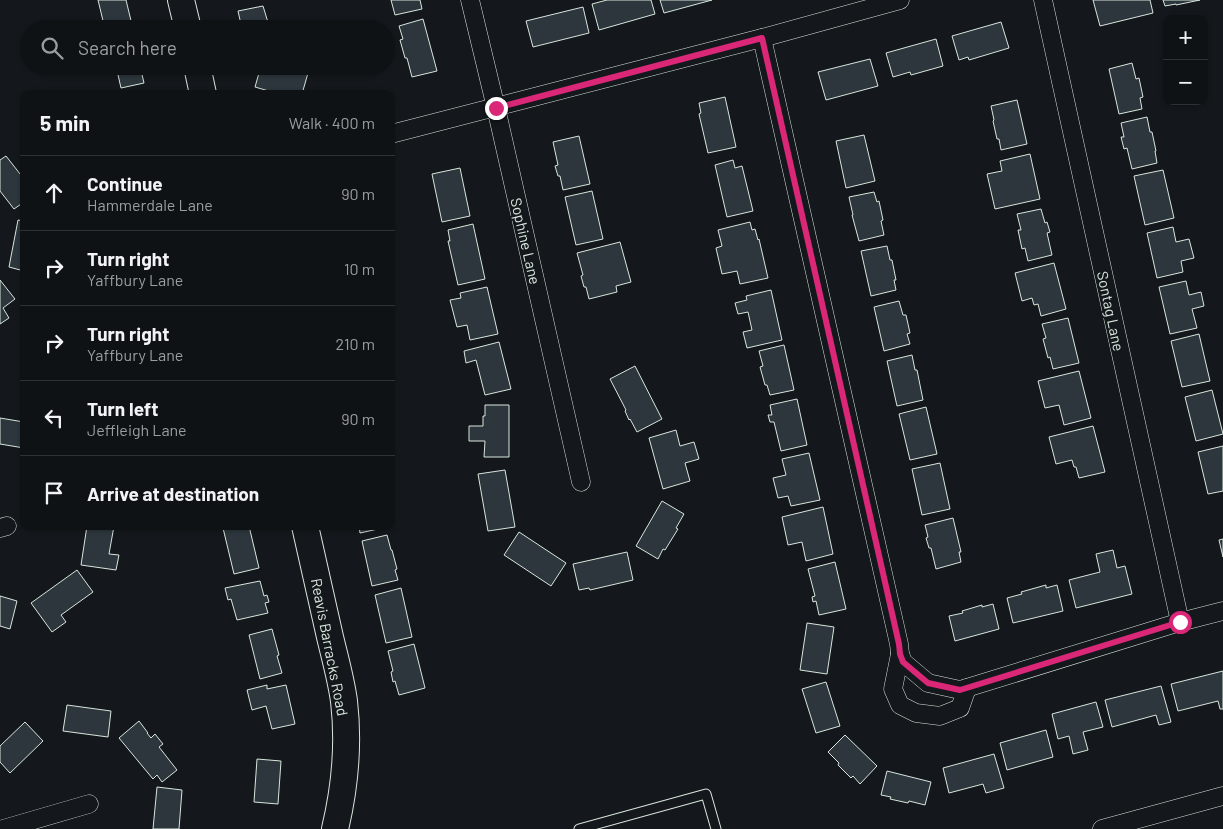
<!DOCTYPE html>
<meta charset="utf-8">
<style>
:root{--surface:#0f1215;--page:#181b1e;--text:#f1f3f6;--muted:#9b9ea0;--line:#2f3234}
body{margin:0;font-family:Barlow,sans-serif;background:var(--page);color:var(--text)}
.controls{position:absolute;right:15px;top:15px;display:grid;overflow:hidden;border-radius:10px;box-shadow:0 1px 4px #0004}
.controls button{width:45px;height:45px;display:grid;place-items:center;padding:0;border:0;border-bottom:1px solid var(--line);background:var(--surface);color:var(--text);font:25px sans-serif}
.stop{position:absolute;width:15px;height:15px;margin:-11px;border:4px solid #db2777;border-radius:50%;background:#fff}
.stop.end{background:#db2777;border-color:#fff;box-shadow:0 1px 5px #0008}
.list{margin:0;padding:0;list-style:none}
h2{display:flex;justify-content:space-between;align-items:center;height:65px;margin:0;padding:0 20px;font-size:21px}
h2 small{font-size:16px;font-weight:400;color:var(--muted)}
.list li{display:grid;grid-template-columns:32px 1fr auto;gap:15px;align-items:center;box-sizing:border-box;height:75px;padding:0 20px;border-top:1px solid var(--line)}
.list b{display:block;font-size:19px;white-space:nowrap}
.list p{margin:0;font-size:16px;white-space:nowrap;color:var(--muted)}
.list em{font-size:16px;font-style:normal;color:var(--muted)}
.icon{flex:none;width:28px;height:28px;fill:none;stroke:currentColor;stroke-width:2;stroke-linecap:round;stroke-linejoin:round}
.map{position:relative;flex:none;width:1223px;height:829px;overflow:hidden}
.search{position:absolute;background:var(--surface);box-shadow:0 1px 4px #0004;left:20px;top:20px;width:375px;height:55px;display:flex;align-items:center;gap:12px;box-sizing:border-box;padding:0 18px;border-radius:28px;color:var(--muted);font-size:19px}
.panel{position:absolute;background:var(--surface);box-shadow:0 1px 4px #0004;left:20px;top:90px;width:375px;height:440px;border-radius:10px}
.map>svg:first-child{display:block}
</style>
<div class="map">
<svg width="1223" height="829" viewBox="0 0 1223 829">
<rect width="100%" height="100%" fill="#14181c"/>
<g fill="#2c363c" stroke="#d8e6dc">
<polygon points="98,0 126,0 133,29 105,29"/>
<polygon points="391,0 420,0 422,9 395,15"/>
<polygon points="607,0 651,0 655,14 599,30 592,4"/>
<polygon points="660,0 712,0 664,13"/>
<polygon points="1093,0 1150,0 1153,13 1100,26"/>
<polygon points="1163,0 1200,0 1176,5 1176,4 1165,6"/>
<polygon points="263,6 270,29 242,29 238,11"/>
<polygon points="583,7 589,33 533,47 526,21"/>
<polygon points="423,19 437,71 412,77 407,58 405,58 400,40 403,39 399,26"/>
<polygon points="1001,22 1009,48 969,60 968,57 959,60 952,36"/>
<polygon points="936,39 943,66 911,75 910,72 893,77 886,53"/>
<polygon points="870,59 878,86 826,100 818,72"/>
<polygon points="1132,63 1136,79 1139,78 1143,97 1140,98 1142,109 1119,114 1109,69"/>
<polygon points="116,66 140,66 144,83 121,88"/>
<polygon points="261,66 310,66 302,94 279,94 255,87"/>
<polygon points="725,97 736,147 708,153 699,114 701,113 699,103"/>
<polygon points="1017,100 1027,144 1001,150 999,139 997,139 993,121 994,120 991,106"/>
<polygon points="1147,117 1150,132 1152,132 1156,151 1155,151 1157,163 1132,169 1127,148 1124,149 1121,137 1124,137 1121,123"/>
<polygon points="864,135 875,181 846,188 836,141"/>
<polygon points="579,136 590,184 563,190 560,176 558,176 555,166 558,165 553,142"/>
<polygon points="1030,154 1040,199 995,209 987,174 1002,171 1000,161"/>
<polygon points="6,156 24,179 24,202 14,209 0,191 0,160"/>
<polygon points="733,160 735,168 742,166 753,211 727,217 715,165"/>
<polygon points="460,168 470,216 442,222 432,174"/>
<polygon points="1163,170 1174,218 1145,225 1134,176"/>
<polygon points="592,191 603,239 576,245 565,197"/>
<polygon points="874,192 877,202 879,201 883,220 881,221 884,235 859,241 852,215 853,215 849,197"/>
<polygon points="1041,209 1045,223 1047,222 1050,232 1047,233 1052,255 1028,261 1025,248 1022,249 1018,230 1021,230 1017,214"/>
<polygon points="18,220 24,221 24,271 9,267"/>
<polygon points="750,222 752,230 755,229 758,240 759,239 768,278 740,284 737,271 722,274 716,248 722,246 718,230"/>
<polygon points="473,224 485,279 458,285 448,241 450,241 448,230"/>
<polygon points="1173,227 1176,242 1189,239 1194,258 1181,261 1183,272 1157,278 1147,233"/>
<polygon points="620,242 631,282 616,286 617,292 589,299 586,287 584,287 581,276 583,275 577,253"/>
<polygon points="887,246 890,260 892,260 896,280 894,280 896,290 871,296 861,251"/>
<polygon points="1054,263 1066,309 1041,316 1038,304 1034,305 1032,298 1022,301 1015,273"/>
<polygon points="0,280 15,299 3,308 9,318 0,324"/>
<polygon points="1186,281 1189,295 1201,292 1204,306 1192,309 1197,328 1170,334 1159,287"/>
<polygon points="487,287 498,334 470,340 467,325 457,327 450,300 461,298 460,293"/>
<polygon points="771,290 782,340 747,348 743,332 752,330 748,312 738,314 735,303 747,300 746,296"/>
<polygon points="899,301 903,315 906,315 910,333 907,334 910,344 884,351 874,307"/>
<polygon points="1068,318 1079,363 1053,369 1050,357 1048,358 1043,339 1046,338 1042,324"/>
<polygon points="1199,334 1210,381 1182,387 1171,341"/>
<polygon points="499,342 511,389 485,395 476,360 466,363 464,351"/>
<polygon points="784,345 794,390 770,395 767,385 765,385 760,367 763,366 759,351"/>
<polygon points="912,355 915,370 917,370 923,400 897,406 887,361"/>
<polygon points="635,366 662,419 637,432 630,419 629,420 625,411 626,410 610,379"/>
<polygon points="1079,371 1091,418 1064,425 1059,405 1045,408 1038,381"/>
<polygon points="1212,390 1223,434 1196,441 1185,397"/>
<polygon points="797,399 807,445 781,451 774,422 770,422 768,415 772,415 770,405"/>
<polygon points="485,405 509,405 509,457 484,457 485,441 469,441 469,426 483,426 483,416 485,416"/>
<polygon points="926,407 937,454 910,460 899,414"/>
<polygon points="0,418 24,422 24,448 0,444"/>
<polygon points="1093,426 1105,472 1079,478 1076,467 1074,467 1072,460 1056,464 1049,437"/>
<polygon points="676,430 680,446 694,442 699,459 685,463 690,481 663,489 649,438"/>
<polygon points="1223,446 1223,491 1208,494 1198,452"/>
<polygon points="809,453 820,500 791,506 788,496 778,498 773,478 786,475 782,459"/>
<polygon points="940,463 950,509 922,515 912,469"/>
<polygon points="505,470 515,527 488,531 478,474"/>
<polygon points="662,501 684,514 676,528 678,529 665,550 663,549 658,559 636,546"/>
<polygon points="823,507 833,554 806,561 802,542 788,545 782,517"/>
<polygon points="953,518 961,552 959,552 961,562 936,569 931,548 929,548 926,538 928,537 925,525"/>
<polygon points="87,526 114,526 109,554 119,555 116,570 81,565"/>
<polygon points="229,526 249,526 259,568 234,574 223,528"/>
<polygon points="359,526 387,526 387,527 360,533"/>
<polygon points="519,532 566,563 551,586 504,555"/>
<polygon points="387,535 391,550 392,550 397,569 395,570 398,580 372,586 362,541"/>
<polygon points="1223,539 1223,557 1219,540"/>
<polygon points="1113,550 1117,568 1125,566 1132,594 1076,608 1069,580 1100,572 1096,554"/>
<polygon points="627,552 633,580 590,590 589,588 579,590 573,564"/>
<polygon points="835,562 846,609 819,615 816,601 813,602 812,597 815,596 808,569"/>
<polygon points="77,570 93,592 61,615 66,622 52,632 31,603"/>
<polygon points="260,581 264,596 267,595 269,602 265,603 268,613 237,620 231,599 228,600 225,588"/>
<polygon points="1046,585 1046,588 1057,585 1063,611 1013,623 1007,598 1022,594 1021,592"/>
<polygon points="401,588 412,637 386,643 375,595"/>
<polygon points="0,596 17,601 10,629 0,626"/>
<polygon points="993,604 999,629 955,641 949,616 963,613 962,611 982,605 982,607"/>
<polygon points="807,623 834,627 827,674 800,670"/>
<polygon points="272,629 279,655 277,656 282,673 260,679 249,635"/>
<polygon points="414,644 425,688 399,695 395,681 393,682 391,672 393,671 388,651"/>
<polygon points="1223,671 1223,709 1220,709 1218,701 1178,711 1171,684"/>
<polygon points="826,682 840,726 816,733 802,689"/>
<polygon points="267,685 267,689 286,685 295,724 272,729 266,706 252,710 247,690"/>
<polygon points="1161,686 1171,722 1159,725 1156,715 1112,727 1105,700"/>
<polygon points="1096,702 1103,727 1083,732 1088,750 1073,754 1069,736 1058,739 1052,714"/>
<polygon points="67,705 111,711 108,737 63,731"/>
<polygon points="139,721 148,733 147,733 151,738 155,734 163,744 159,747 177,770 162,782 157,775 153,779 119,738"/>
<polygon points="25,722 43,741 10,773 0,762 0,746"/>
<polygon points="1046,730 1053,757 1007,770 1000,743"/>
<polygon points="845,735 877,766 860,784 853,776 851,778 838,765 839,763 828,752"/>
<polygon points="994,754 1004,788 986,793 983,784 949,793 943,768"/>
<polygon points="257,759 281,761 278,804 254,802"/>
<polygon points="887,771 931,782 925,805 909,801 908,803 890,799 891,797 881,795"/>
<polygon points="157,787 182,790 179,829 153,829"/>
</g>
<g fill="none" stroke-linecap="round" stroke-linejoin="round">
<defs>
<polyline id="service" points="579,829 706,794 716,829"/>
<g id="minor">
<polyline points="470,0 496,108 581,482"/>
<polyline points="1043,0 1180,622"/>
<polyline points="762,38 899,644 900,654 903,662 928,683 960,690 1180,622 1223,611"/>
<polyline points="391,134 762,38 900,0"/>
<polyline points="0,528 7,526"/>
<polyline points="900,654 893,689 900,705 916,713 940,716 960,708 967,688"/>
<polyline points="3,829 89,804"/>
<polyline points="1102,829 1223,796"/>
</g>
<g id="secondary">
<polyline points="181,0 188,29"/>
<polyline points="197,66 203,94"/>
<path d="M305,526C313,563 322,600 330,637C335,658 341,679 344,701C349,744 345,787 335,829"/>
</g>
</defs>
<use href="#service" stroke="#d8e6dc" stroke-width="11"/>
<use href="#minor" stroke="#d8e6dc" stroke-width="19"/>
<use href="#secondary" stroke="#d8e6dc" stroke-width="28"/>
<use href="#service" stroke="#14181c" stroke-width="9"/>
<use href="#minor" stroke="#14181c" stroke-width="18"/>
<use href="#secondary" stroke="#14181c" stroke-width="26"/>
</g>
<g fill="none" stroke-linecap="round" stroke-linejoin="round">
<polyline stroke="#db2777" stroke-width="6" points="496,108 762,38 899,644 900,654 903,662 928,683 960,690 1180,622"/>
</g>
<g text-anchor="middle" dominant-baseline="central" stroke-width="4" stroke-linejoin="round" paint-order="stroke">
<g font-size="15" fill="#d8e6dc" stroke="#14181c">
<text transform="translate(526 241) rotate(77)">Sophine Lane</text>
<text transform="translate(1111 311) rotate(78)">Sontag Lane</text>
<text transform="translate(330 647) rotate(79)">Reavis Barracks Road</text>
</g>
</g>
</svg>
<div class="controls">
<button>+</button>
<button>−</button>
</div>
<div class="stop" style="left:1180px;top:622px"></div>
<div class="stop end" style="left:496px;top:108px"></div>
<div class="search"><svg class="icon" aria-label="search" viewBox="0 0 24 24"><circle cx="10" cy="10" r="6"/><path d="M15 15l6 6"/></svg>Search here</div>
<section class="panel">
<h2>5 min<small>Walk · 400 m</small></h2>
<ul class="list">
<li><svg class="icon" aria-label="ahead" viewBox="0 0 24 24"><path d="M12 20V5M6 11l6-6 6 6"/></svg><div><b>Continue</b><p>Hammerdale Lane</p></div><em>90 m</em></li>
<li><svg class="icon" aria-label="right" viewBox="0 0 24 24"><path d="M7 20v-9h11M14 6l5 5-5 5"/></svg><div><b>Turn right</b><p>Yaffbury Lane</p></div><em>10 m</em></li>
<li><svg class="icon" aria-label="right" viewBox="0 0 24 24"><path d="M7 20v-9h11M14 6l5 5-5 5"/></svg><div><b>Turn right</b><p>Yaffbury Lane</p></div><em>210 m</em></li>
<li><svg class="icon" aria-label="left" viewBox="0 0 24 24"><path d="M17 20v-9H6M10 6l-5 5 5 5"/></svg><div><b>Turn left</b><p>Jeffleigh Lane</p></div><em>90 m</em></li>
<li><svg class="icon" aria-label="arrive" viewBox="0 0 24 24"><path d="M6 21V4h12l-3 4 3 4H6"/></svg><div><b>Arrive at destination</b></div></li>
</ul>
</section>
</div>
